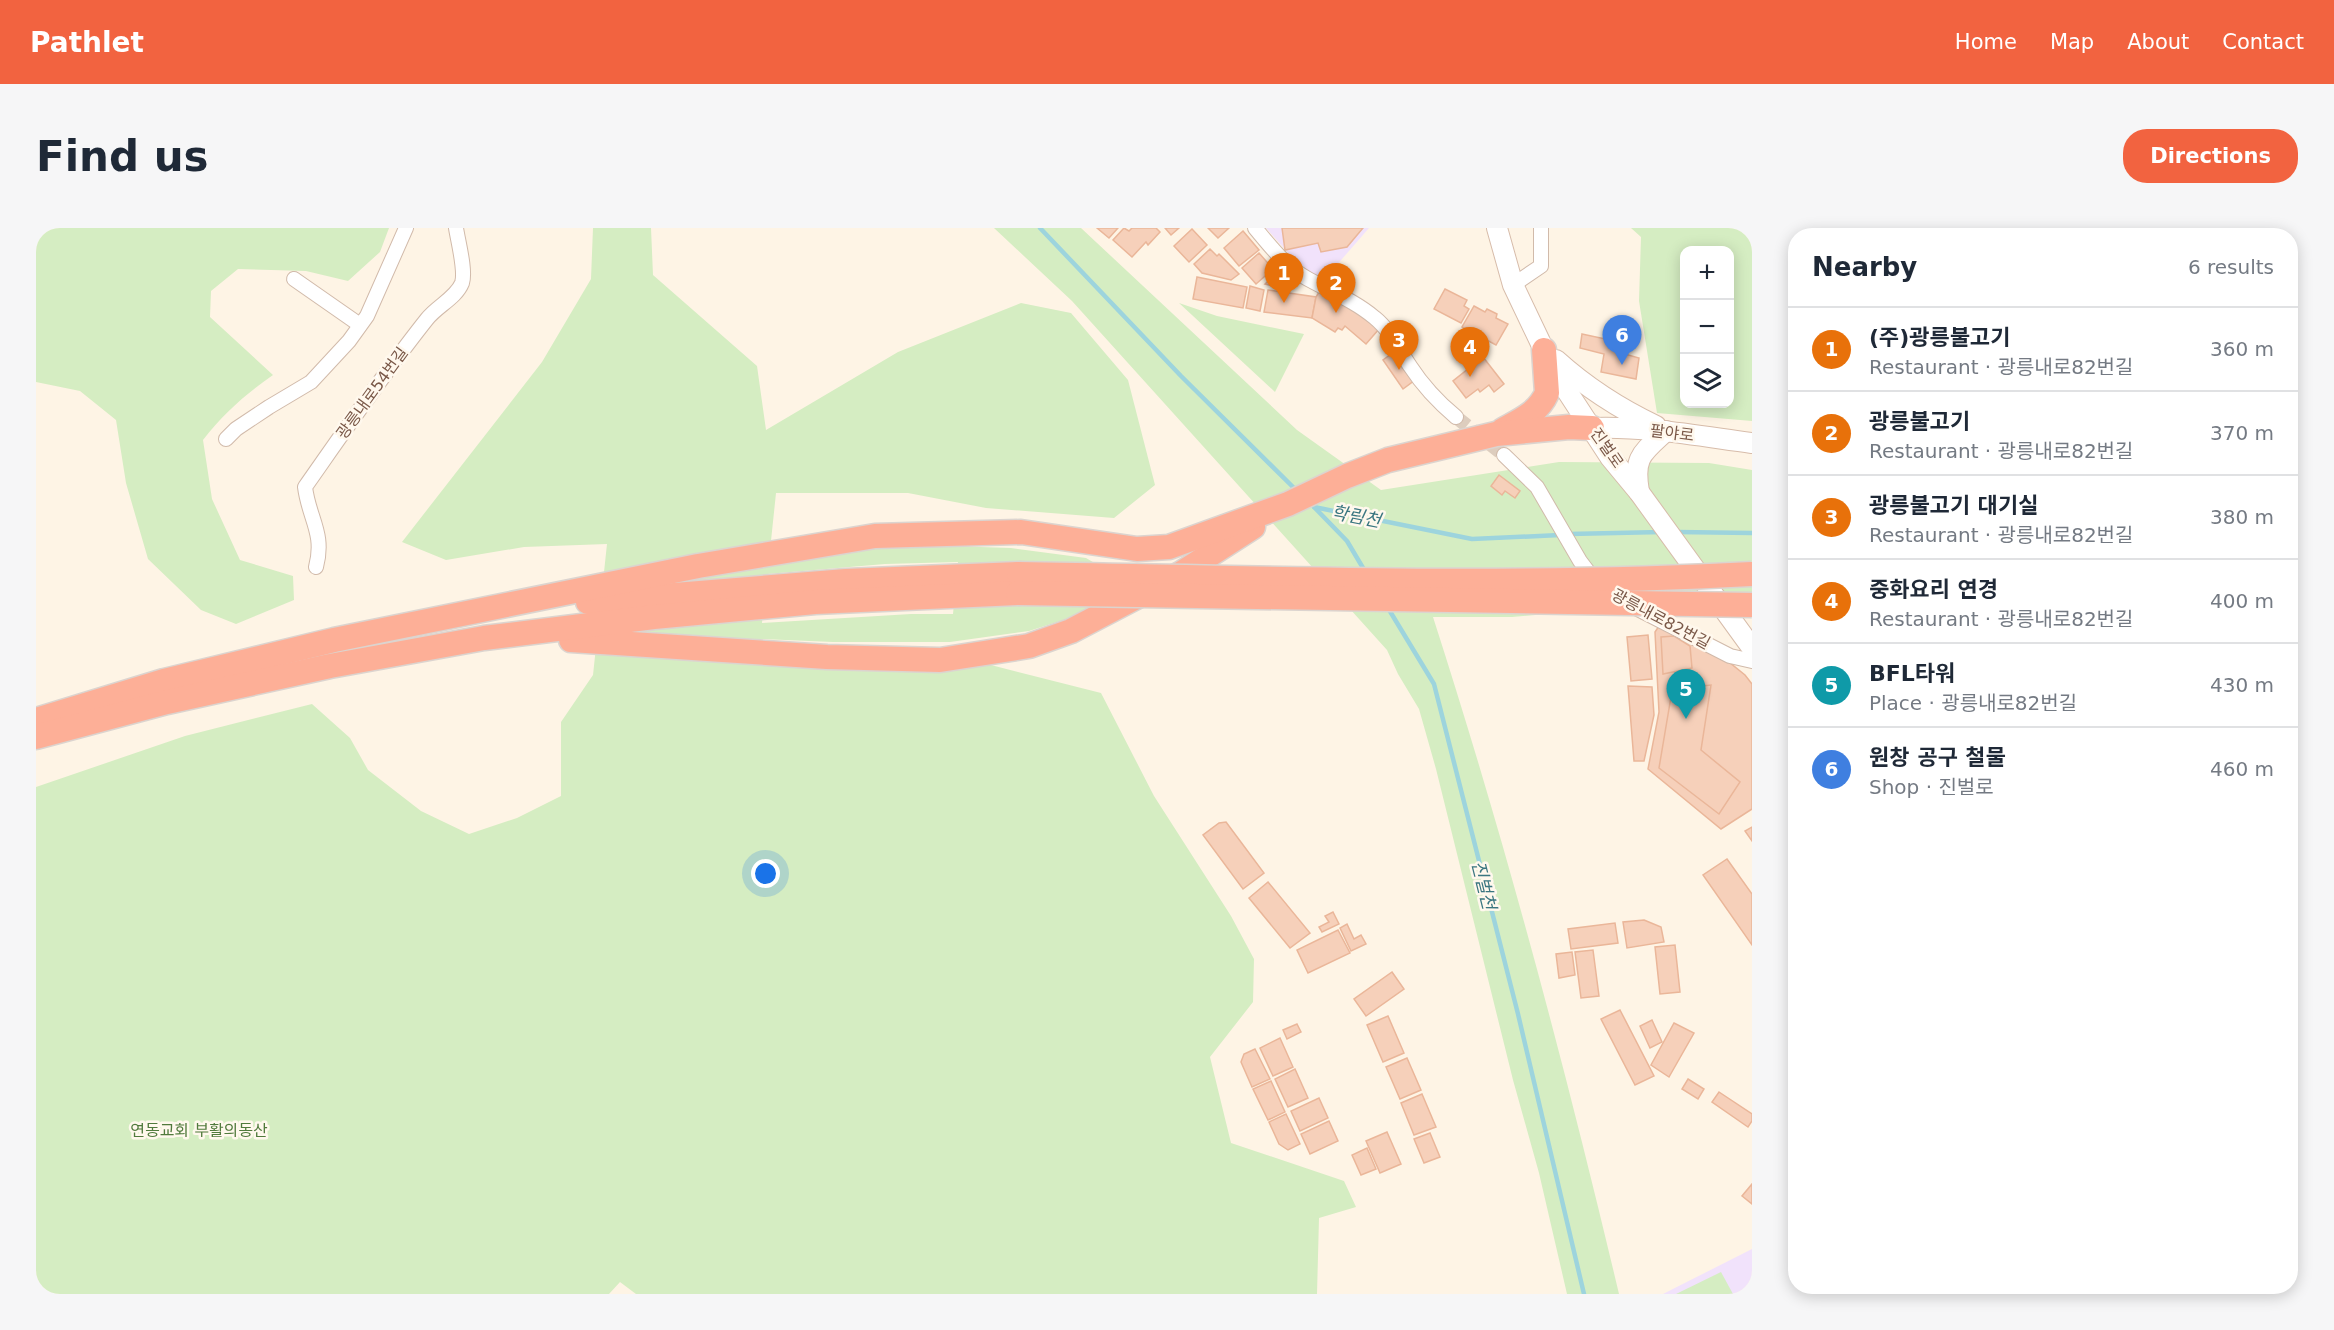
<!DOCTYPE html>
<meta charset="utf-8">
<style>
:root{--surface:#fff;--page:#f6f6f7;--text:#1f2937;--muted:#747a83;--line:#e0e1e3;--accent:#f26340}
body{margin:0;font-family:"DejaVu Sans","Noto Sans KR",sans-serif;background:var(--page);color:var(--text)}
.controls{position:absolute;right:18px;top:18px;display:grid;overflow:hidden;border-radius:12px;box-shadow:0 3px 15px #0003}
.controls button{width:54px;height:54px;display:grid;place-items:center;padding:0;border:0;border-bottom:2px solid var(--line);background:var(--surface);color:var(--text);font:30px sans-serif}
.you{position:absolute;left:730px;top:646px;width:21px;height:21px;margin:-15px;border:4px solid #fff;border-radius:50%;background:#1a73e8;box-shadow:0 0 0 9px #1a73e833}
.badge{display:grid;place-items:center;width:39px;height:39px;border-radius:50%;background:var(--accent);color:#fff;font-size:20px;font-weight:700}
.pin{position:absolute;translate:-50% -50px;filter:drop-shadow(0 2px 3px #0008)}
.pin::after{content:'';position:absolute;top:32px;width:21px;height:18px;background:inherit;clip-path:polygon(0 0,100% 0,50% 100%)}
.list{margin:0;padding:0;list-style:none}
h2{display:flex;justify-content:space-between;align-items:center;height:78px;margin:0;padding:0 24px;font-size:26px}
h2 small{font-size:20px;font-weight:400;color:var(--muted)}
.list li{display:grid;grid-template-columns:39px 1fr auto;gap:18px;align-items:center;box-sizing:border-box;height:84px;padding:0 24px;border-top:2px solid var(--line)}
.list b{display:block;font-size:22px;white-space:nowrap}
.list p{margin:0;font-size:20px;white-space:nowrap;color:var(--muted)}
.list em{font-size:20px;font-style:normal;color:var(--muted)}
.icon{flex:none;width:33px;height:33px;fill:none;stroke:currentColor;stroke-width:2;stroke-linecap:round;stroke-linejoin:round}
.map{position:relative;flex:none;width:1716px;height:1066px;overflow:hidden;border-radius:24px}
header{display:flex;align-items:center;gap:36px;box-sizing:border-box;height:84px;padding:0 30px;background:var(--accent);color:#fff}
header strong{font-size:28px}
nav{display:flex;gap:33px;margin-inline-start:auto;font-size:21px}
.intro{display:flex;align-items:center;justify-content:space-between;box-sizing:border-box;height:144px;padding:0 36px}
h1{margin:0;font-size:42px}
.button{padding:15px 27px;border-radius:24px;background:var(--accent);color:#fff;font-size:21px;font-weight:700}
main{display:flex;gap:36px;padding:0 36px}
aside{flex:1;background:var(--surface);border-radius:24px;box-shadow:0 3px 15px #0003}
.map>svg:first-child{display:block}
</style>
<header>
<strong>Pathlet</strong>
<nav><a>Home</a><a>Map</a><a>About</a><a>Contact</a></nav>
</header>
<div class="intro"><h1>Find us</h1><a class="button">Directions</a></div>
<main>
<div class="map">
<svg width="1716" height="1066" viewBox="0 0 1716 1066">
<rect width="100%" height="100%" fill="#fef4e5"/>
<g fill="#f1e2fb">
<polygon points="1230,0 1333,0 1286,54 1254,27"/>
<polygon points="1716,1021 1716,1066 1627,1066"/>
</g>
<g fill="#d5edc2" fill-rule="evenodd">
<path d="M0,0H353L344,24L312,53L270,43L202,41L175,63L174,89L237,147C210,166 188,185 167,212L176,271L204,332L257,348L258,372L200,396L165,382L112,331L90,255L80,192L44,163L0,154Z"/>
<path d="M557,0H615L617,47L721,138L730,202L862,124L985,75L1035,85L1092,152L1119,257L1078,290L950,280L872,265H740L733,332L853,316L975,320L1050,330L1091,354L1049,385L993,403L914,414H797L725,411L724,420L951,436L1065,465L1118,568L1195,688L1218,731L1217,774L1174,829L1195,915L1308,953L1320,979L1283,990L1281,1066H600L584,1054L573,1066H0V559L149,508L276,476L314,510L332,542L385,583L433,606L481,590L525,568V494L557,447L571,316L488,319L410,332L366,314L506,134L555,51ZM922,334L917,386H875L726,395L731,346L849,336Z"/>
<path d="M958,0H1045L1261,202L1345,262L1523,234L1673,235L1716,242V368L1476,389H1397C1469,612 1529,838 1583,1066H1531L1503,945L1477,852L1400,541L1383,481L1362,446L1351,422L1036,73Z"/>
<path d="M1595,0H1716V193L1621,185L1603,73L1605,9ZM1694,22V176H1648V22Z"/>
<polygon points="1143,75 1181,88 1268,106 1239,164"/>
<polygon points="1685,1044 1697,1066 1640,1066"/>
</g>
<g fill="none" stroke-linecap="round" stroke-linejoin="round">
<g stroke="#9dd4dd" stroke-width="4.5">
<polyline points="1004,0 1145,148 1261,263"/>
<polyline points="1278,279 1311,313 1330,345"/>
<polyline points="1278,279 1436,311 1524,307"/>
<polyline points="1641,304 1716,305"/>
<polyline points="1533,306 1626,304"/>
<polyline points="1352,380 1398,456 1482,786 1548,1066"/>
</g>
</g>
<g fill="#f6d0ba" stroke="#eab699" stroke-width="1.5">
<polygon points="1061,0 1082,0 1073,10"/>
<polygon points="1088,0 1093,3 1096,0 1120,0 1124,4 1112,17 1110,14 1096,29 1077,12"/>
<polygon points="1129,0 1143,0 1135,7"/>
<polygon points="1172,0 1193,0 1182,10"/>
<polygon points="1246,0 1327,0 1311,19 1285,24 1282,15 1249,22"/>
<polygon points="1156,1 1171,17 1153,34 1138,18"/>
<polygon points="1207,3 1223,22 1203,38 1188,20"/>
<polygon points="1174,21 1181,28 1183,26 1203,46 1195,52 1166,45 1158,36"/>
<polygon points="1223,25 1237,41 1220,56 1206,40"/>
<polygon points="1243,42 1259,54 1254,62 1229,56"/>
<polygon points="1161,49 1211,59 1207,80 1157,71"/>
<polygon points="1214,58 1228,62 1224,83 1210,80"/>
<polygon points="1409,61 1431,72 1428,78 1433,81 1425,95 1398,81"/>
<polygon points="1232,62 1280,69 1276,90 1228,84"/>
<polygon points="1283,64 1317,80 1343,101 1330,116 1309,98 1306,102 1302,100 1299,104 1276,90 1280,69"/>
<polygon points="1438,78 1449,84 1451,81 1461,86 1460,90 1472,96 1460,117 1426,99"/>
<polygon points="1546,106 1579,113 1578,123 1603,130 1600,151 1565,144 1568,126 1544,120"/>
<polygon points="1358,124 1379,152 1367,161 1347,132"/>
<polygon points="1447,129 1468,156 1458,164 1453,157 1444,164 1442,161 1430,170 1417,153"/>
<polygon points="1463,247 1484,263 1479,270 1469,263 1466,267 1455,258"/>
<polygon points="1623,398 1694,435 1709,447 1716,456 1716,581 1685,601 1612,541 1623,484 1619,404"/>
<polygon points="1612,407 1616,451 1595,453 1591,409"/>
<polygon points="1638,408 1654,418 1656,440 1627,446 1625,409"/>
<polygon points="1637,457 1656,459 1675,457 1665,522 1704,554 1683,586 1623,540"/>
<polygon points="1592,458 1616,459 1618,487 1608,533 1598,533"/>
<polygon points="1190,594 1228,645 1207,661 1167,607 1183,595"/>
<polygon points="1716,599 1716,613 1709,603"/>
<polygon points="1691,631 1716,666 1716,717 1667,647"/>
<polygon points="1232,654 1274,705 1254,720 1213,670"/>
<polygon points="1297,684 1303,696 1286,704 1283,699 1293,694 1289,688"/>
<polygon points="1608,692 1625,699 1628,714 1591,720 1587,694"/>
<polygon points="1579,695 1582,715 1535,721 1532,701"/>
<polygon points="1311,696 1318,711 1325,707 1330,716 1315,723 1304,700"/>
<polygon points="1302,702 1314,725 1272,745 1261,722"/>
<polygon points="1639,717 1644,764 1624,766 1619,719"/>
<polygon points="1557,722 1563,768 1545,770 1539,724"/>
<polygon points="1536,724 1539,747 1523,750 1520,726"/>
<polygon points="1356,744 1368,761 1330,788 1318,771"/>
<polygon points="1584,782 1618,848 1599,857 1565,791"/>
<polygon points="1352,788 1368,825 1347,834 1331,797"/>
<polygon points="1616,792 1626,814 1614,820 1604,798"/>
<polygon points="1638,795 1658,805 1633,849 1615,837"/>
<polygon points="1261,796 1265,804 1251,811 1247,802"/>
<polygon points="1244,810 1257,839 1237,848 1224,820"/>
<polygon points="1219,821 1234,851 1216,859 1205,834 1208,826"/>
<polygon points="1371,830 1385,862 1364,871 1350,839"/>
<polygon points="1259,841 1272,870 1252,879 1239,851"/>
<polygon points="1652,851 1668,861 1662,871 1646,861"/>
<polygon points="1235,853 1249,884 1232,892 1217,861"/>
<polygon points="1683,864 1716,886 1716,893 1712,899 1676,874"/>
<polygon points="1386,866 1400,899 1378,907 1365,875"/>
<polygon points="1283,870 1292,890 1264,903 1255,883"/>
<polygon points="1250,886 1264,916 1252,922 1243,916 1233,894"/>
<polygon points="1293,893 1302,913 1274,926 1265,906"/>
<polygon points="1351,904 1365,936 1344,945 1330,913"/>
<polygon points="1394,905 1404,929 1388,935 1378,911"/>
<polygon points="1331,920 1340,941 1325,947 1316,927"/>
<polygon points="1716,956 1716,976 1706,968"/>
</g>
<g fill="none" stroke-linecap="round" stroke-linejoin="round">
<polyline stroke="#ddcdbe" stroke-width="14" stroke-dasharray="14 7" stroke-linecap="butt" points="1420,189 1468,227"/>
<defs>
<g id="street">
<path d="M1219,0C1235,19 1250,39 1272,51C1294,63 1319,73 1339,90C1354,102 1363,122 1374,138C1387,158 1402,174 1420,189"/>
<polyline points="258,51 324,97"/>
<polyline points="1477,57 1505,38 1505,0"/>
<polyline points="190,211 200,201 233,179 275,154 313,113 331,88 370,0"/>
<polyline points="1468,227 1501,259 1544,333 1560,354"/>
<path d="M280,339C289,305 273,291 269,259C309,202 348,145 391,91C401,78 420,70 426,55C430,43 422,13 420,0"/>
<polyline points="1598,379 1694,428 1716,433"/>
</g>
<g id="secondary">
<polyline points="1461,0 1477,57 1508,122 1529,160 1574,229 1603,264 1716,420"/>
<path d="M1520,132C1551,160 1582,180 1620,198"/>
<path d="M1556,200C1610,198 1663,208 1716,215"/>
<path d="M1603,264C1597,229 1606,225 1630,203"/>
</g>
<g id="highway">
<path d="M1467,202C1485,192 1502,185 1511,165L1508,122"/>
<polyline points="552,374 810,353 983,346"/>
<polyline points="535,412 791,429 904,432 993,418 1035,403 1144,346 1217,299"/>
<polyline points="0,492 128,453 298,412 662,338 839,308 985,304 1101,321 1133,319 1252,276 1311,248 1352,232 1460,206 1533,199 1556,200"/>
<polyline points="0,509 131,474 294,438 448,410 618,389 779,374 982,365"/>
</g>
</defs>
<use href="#street" stroke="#d1baaa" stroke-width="16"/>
<use href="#secondary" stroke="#d7bcaa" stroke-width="22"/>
<use href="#highway" stroke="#dcd4cf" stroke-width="27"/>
<use href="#street" stroke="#fff" stroke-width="14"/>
<use href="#secondary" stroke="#fff" stroke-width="20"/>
<use href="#highway" stroke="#fdaf97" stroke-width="24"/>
<defs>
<g id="highway-bridge">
<path d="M983,346C1227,350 1472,359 1716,346"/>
<polyline points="982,365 1716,377"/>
</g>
</defs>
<use href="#highway-bridge" stroke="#dcd4cf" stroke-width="27" stroke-linecap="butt"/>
<use href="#highway-bridge" stroke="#fdaf97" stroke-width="24"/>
</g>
<g text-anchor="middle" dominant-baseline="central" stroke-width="5" stroke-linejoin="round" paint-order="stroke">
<g font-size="16" fill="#7a5848" stroke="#fff8ed">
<text transform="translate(336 165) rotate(-54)">광릉내로54번길</text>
<text transform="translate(1636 205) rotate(7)">팔야로</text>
<text transform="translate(1571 220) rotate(55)">진벌로</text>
<text transform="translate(1625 391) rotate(28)">광릉내로82번길</text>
</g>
<g font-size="16" fill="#507a3c" stroke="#fff8ed">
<text x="163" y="902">연동교회 부활의동산</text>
</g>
<g font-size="18" font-style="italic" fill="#3a7680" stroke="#fff8ed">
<text transform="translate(1320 288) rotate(11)">학림천</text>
<text transform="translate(1448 657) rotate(76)">진벌천</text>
</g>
</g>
</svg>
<div class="controls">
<button>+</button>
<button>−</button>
<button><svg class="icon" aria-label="layers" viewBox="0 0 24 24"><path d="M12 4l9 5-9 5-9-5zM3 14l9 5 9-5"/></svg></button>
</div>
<div class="you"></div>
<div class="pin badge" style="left:1248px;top:75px;background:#e8710a">1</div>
<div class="pin badge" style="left:1300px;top:85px;background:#e8710a">2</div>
<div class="pin badge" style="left:1363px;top:142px;background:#e8710a">3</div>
<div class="pin badge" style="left:1434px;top:149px;background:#e8710a">4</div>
<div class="pin badge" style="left:1650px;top:491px;background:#0f9aa8">5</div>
<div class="pin badge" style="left:1586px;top:137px;background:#3f7fe0">6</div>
</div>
<aside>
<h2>Nearby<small>6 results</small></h2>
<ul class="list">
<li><span class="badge" style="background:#e8710a">1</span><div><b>(주)광릉불고기</b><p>Restaurant · 광릉내로82번길</p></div><em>360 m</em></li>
<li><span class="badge" style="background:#e8710a">2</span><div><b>광릉불고기</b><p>Restaurant · 광릉내로82번길</p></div><em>370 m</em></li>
<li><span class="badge" style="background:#e8710a">3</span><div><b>광릉불고기 대기실</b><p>Restaurant · 광릉내로82번길</p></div><em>380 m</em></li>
<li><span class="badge" style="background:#e8710a">4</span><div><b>중화요리 연경</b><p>Restaurant · 광릉내로82번길</p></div><em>400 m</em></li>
<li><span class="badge" style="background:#0f9aa8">5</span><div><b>BFL타워</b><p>Place · 광릉내로82번길</p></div><em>430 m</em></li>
<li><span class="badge" style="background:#3f7fe0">6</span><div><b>원창 공구 철물</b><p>Shop · 진벌로</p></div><em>460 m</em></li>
</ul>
</aside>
</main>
